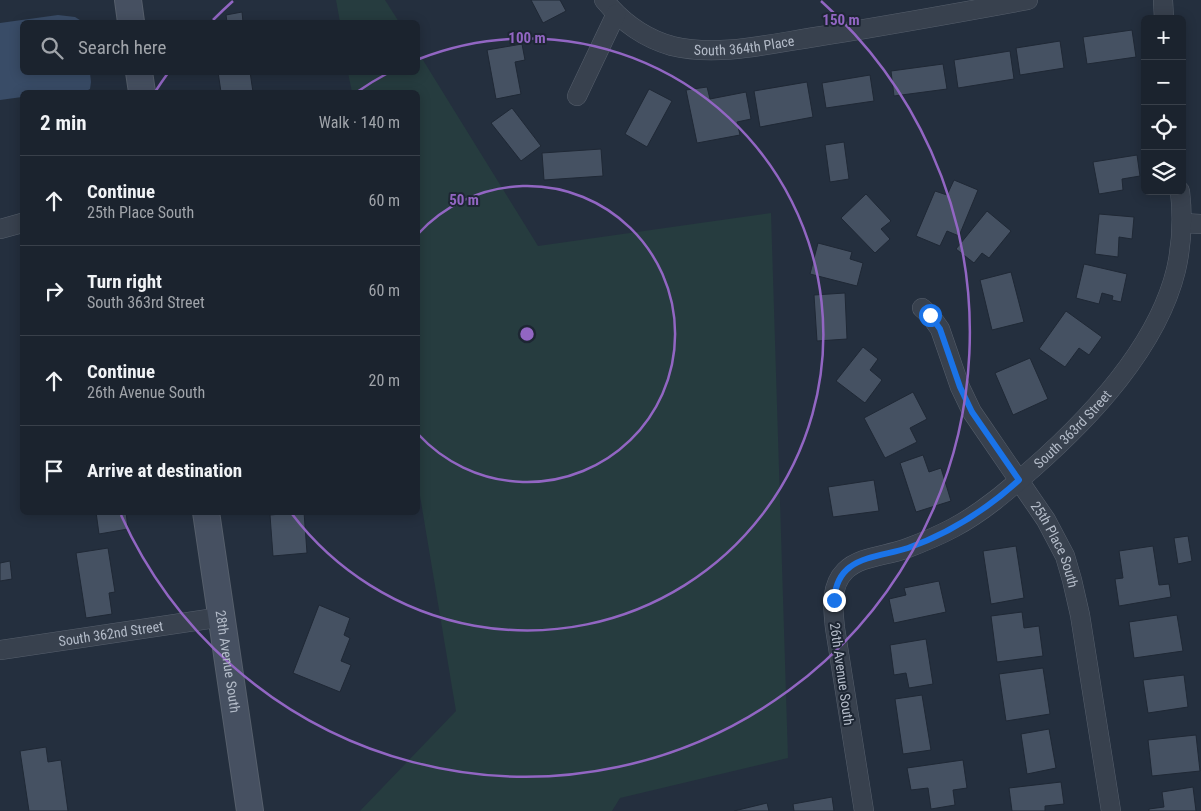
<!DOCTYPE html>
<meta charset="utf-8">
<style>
:root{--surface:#1b232e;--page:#242b36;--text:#f1f3f6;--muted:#a0a4aa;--line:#39404a}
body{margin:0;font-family:"Roboto Condensed",sans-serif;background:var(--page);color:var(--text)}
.controls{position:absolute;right:15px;top:15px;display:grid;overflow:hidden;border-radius:8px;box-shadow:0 2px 12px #0003}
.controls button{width:45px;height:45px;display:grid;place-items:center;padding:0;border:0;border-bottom:1px solid var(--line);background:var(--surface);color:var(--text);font:25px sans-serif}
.stop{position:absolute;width:15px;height:15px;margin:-11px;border:4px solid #1a73e8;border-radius:50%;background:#fff}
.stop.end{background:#1a73e8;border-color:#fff;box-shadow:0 1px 5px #0008}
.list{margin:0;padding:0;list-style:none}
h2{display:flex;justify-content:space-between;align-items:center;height:65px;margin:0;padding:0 20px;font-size:21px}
h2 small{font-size:16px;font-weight:400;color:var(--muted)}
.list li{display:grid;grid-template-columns:32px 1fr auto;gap:15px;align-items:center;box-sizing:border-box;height:90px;padding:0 20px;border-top:1px solid var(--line)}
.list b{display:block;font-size:19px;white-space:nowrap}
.list p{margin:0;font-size:16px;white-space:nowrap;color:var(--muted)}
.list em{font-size:16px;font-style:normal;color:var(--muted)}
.icon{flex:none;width:28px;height:28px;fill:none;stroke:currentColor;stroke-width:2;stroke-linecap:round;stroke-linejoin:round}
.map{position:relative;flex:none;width:1201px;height:811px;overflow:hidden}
.search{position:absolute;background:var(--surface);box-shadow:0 2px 12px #0003;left:20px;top:20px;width:400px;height:55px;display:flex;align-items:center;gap:12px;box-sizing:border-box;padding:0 18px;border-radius:8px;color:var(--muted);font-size:19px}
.panel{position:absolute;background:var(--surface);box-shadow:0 2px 12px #0003;left:20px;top:90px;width:400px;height:425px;border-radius:8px}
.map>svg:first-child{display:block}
</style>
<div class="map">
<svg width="1201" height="811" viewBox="0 0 1201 811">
<rect width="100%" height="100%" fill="#242f3e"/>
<g fill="#263c3f">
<polygon points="336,0 385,0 399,22 340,22"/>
<polygon points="418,52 538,246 771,213 788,758 620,798 612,811 360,811 456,711 418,484 418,92 352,92 348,73 418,72"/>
</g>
<polygon fill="#394c67" points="58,15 75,17 83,22 22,22 22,72 90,73 91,82 90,89 84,92 22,92 22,97 0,100 0,23"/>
<g fill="#455162" stroke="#1f2835">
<polygon points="531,0 560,0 566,11 543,23"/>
<polygon points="242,12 243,22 227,22 226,15"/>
<polygon points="1132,30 1136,57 1087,64 1083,37"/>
<polygon points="1060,41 1064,68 1020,75 1016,48"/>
<polygon points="522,44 525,60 515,62 521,94 496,99 487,50"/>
<polygon points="1010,51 1014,79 958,88 954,60"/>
<polygon points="943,64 947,89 894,96 891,71"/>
<polygon points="218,72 250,72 253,92 221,92"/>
<polygon points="870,75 874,101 826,108 822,83"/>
<polygon points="807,82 813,117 760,127 754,91"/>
<polygon points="707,87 710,99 746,92 751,119 737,122 740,135 697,143 686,90"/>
<polygon points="649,89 672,101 647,147 625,134"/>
<polygon points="512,108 541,146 521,161 491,123"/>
<polygon points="844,142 849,179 830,182 825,145"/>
<polygon points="601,149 603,176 544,180 542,153"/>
<polygon points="1137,155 1140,176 1122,179 1123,190 1099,194 1093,162"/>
<polygon points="954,180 978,190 959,236 947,231 940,246 916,236 935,191 947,195"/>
<polygon points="866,194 891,221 881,229 890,239 875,253 841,218"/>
<polygon points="987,211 1011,231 989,258 982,253 974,263 956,249"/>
<polygon points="1099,214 1134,217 1132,239 1119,237 1118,257 1095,254"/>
<polygon points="818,243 852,252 850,259 863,263 857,286 810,274"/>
<polygon points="1084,264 1127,274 1121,302 1112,300 1113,296 1102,293 1099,304 1076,298"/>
<polygon points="1011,272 1024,322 992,330 980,280"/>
<polygon points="845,293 847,339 817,341 814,295"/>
<polygon points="1066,311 1102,337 1089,355 1079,348 1065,367 1039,349"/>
<polygon points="863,347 878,359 870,370 882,380 865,403 836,381"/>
<polygon points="1030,358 1048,399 1013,415 995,373"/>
<polygon points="913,392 927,419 910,428 917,442 885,458 864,418"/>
<polygon points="923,455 929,472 941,468 951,501 916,512 900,463"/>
<polygon points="874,480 879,511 833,517 828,487"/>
<polygon points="96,512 126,512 128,529 99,534"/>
<polygon points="304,512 307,553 273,556 270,515"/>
<polygon points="1188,536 1192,561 1178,564 1174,538"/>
<polygon points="1016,546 1024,598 991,604 983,551"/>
<polygon points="1153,546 1159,585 1169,584 1171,597 1119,606 1115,579 1123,578 1119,551"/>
<polygon points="108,548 115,592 109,593 112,614 86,618 76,553"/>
<polygon points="10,561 12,579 0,581 0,563"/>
<polygon points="939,581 946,612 894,623 889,599 906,595 904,588"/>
<polygon points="319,605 350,618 344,635 350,638 341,661 351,665 340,692 293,673"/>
<polygon points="1022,612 1024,628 1039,626 1043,656 997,662 991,616"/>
<polygon points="1177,615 1183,651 1134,658 1129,622"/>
<polygon points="926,639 933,684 909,688 906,673 894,675 890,645"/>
<polygon points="1043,668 1050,714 1006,721 999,674"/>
<polygon points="1184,675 1188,707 1148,713 1143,680"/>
<polygon points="922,695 931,750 903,754 895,699"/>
<polygon points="1049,729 1056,768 1027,774 1021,734"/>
<polygon points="1196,735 1200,771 1152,776 1148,740"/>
<polygon points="46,747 48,762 61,760 68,811 29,811 20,751"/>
<polygon points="963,760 967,788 953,790 955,805 931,809 928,788 911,790 907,768"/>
<polygon points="1061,782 1064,804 1045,806 1045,811 1012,811 1009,788"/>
<polygon points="1193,787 1196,811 1149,811 1149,809 1164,807 1162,792"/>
<polygon points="832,797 834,811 794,811 793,804"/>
<polygon points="767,803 769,811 734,811"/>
</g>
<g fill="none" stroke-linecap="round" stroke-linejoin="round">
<defs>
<g id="street">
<path id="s1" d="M604,0C622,22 643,38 672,46C718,57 769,44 815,37C886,26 957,13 1028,0"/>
<polyline points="1163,0 1164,19"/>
<polyline points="577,96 616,14"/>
<polyline points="1182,223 1201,224"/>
<polyline points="0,229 22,223"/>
<path id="s2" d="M922,308L930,315L940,329L960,387L972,412L1046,520L1065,556L1072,580L1080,615L1111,811"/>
<path id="s3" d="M0,650L222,617"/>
<path id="s4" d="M864,811L835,628C833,609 830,586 845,571C860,556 886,556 905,549C921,543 938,536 953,528C983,512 1007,491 1032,469C1090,418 1157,348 1176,270C1182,244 1183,218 1180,191"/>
</g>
<g id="secondary">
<polyline points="128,0 131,22"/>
<polyline points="139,72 142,92"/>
<path id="s5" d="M206,512L250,811"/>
</g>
</defs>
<use href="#street" stroke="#565f6c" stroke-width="20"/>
<use href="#secondary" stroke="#565f6c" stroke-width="28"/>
<use href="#street" stroke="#38414e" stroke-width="19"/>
<use href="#secondary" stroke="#465061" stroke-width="26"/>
</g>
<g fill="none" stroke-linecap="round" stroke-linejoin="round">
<path stroke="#1a73e8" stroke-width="6" d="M834,600C835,588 839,575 850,567C864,556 890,554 908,548C950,533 986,510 1019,480L972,412L960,387L940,329L930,315"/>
</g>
<g fill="none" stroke="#9266c3" stroke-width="2.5">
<path d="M418 234A148 148 0 1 1 418 434"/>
<path d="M357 92A296 296 0 0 1 388 73M419 59A296 296 0 1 1 292 514"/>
<path d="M155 92A444 444 0 0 1 168 73M213 20A444 444 0 0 1 233 1M821 1A444 444 0 1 1 121 515"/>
</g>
<g text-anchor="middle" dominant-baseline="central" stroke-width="4" stroke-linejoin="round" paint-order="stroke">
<g font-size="14" fill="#b4bcc9" stroke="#1d2633">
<text stroke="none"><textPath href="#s1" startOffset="156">South 364th Place</textPath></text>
<text stroke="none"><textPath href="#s4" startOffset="518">South 363rd Street</textPath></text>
<text stroke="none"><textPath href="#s2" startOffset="274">25th Place South</textPath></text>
<text stroke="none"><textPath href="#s3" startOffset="112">South 362nd Street</textPath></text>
<text stroke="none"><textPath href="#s5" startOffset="151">28th Avenue South</textPath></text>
<text transform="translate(842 674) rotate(82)">26th Avenue South</text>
</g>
</g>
<circle cx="527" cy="334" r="8" fill="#9266c3" stroke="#1d2633" stroke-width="2.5"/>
<g font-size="15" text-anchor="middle" font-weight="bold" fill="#9266c3" stroke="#1d2633" stroke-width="4" stroke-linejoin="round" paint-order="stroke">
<text x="841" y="25">150 m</text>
<text x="527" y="43">100 m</text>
<text x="464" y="205">50 m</text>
</g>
</svg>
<div class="controls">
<button>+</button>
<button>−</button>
<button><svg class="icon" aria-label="locate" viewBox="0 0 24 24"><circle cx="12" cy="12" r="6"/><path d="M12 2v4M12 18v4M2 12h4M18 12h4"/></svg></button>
<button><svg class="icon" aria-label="layers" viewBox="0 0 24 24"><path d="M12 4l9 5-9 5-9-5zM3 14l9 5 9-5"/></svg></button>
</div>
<div class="stop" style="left:930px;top:315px"></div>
<div class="stop end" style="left:834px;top:600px"></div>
<div class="search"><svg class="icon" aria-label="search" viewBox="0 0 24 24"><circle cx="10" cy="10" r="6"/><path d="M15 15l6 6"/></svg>Search here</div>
<section class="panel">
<h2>2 min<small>Walk · 140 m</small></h2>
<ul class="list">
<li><svg class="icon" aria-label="ahead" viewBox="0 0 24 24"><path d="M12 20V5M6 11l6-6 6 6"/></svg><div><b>Continue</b><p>25th Place South</p></div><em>60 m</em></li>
<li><svg class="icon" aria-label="right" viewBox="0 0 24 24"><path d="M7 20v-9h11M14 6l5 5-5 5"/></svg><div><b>Turn right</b><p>South 363rd Street</p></div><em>60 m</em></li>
<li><svg class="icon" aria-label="ahead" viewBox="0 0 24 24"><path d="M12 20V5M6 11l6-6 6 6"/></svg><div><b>Continue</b><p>26th Avenue South</p></div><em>20 m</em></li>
<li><svg class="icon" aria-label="arrive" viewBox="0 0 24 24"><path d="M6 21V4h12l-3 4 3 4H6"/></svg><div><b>Arrive at destination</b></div></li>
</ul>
</section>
</div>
